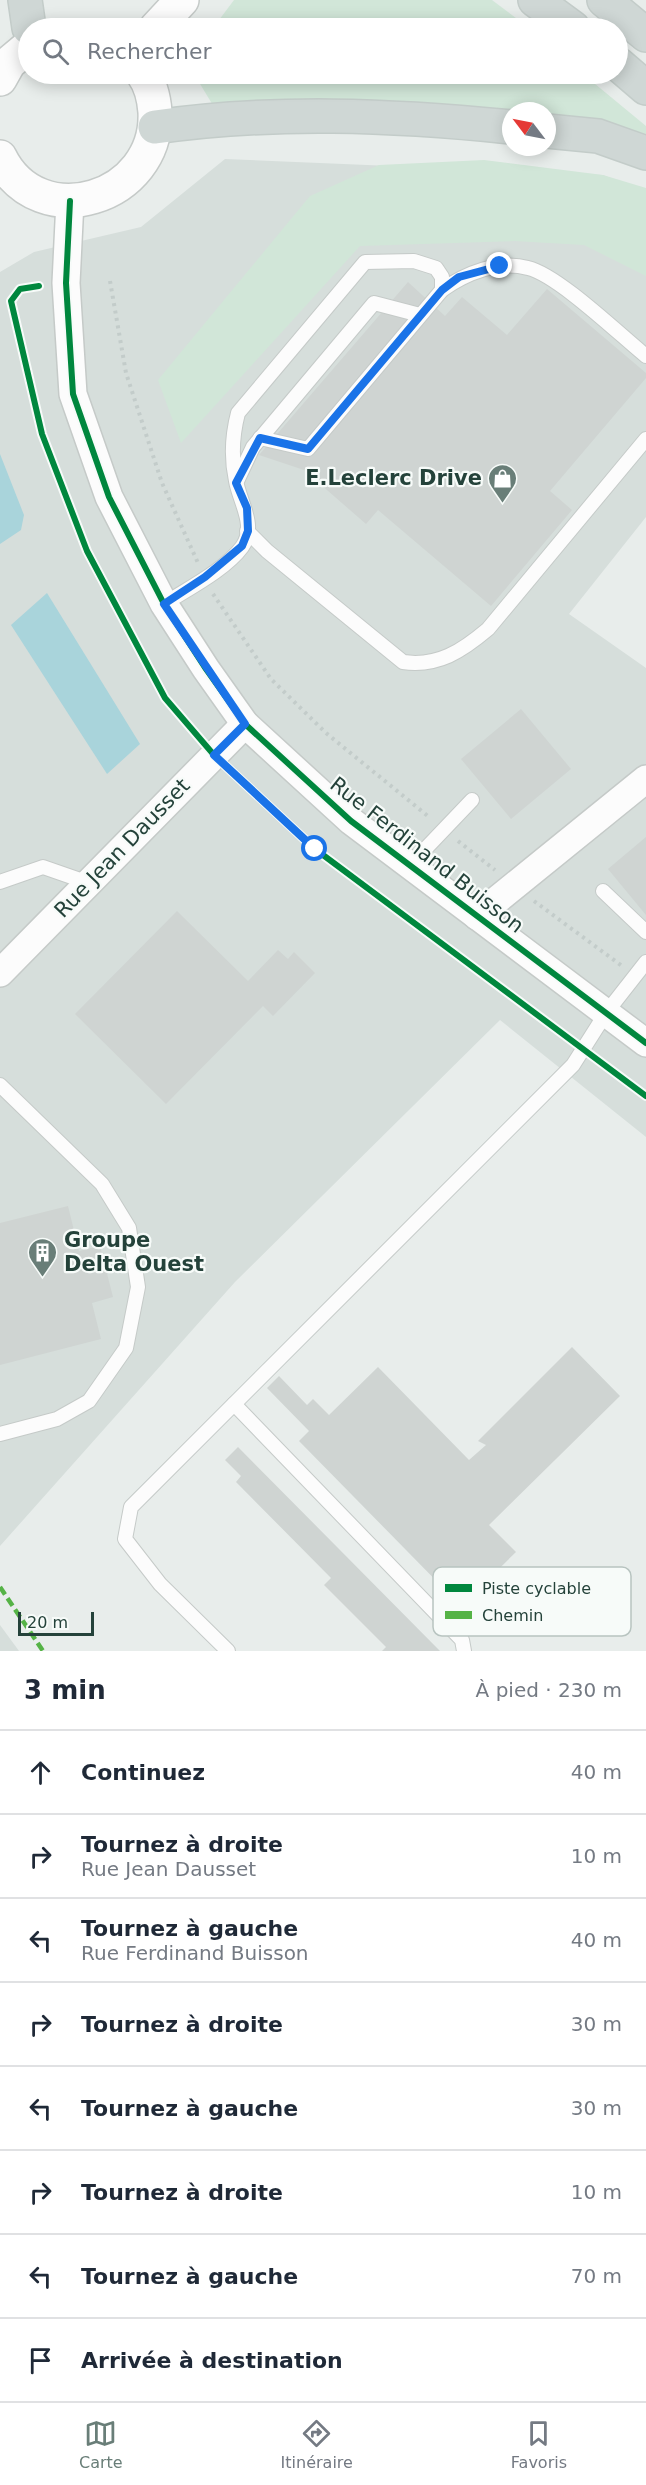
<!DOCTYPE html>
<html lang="fr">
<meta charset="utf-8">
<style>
:root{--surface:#fff;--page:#f2f2f3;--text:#1f2937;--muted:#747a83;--line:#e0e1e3;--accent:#697e78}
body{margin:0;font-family:"DejaVu Sans",sans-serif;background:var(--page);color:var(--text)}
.compass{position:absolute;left:502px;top:102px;width:54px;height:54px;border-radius:50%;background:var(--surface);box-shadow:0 3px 15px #0003;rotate:302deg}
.scale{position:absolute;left:18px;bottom:15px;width:76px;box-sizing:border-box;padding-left:6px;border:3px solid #24423a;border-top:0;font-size:16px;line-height:21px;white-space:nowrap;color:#24423a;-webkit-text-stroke:4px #f7fbf9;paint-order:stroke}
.stop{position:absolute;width:18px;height:18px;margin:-14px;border:4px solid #1a73e8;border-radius:50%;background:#fff}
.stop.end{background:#1a73e8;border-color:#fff;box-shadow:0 2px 6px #0008}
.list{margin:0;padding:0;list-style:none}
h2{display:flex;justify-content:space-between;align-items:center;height:78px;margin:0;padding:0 24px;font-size:26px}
h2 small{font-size:20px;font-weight:400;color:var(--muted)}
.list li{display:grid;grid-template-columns:39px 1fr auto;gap:18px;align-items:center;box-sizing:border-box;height:84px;padding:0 24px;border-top:2px solid var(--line)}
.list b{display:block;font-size:22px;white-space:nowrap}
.list p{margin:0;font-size:20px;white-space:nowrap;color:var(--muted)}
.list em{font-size:20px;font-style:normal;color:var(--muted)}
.icon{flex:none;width:33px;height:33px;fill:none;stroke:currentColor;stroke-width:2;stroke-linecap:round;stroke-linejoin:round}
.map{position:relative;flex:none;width:646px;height:1651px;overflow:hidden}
.search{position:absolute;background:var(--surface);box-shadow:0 3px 15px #0003;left:18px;right:18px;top:18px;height:66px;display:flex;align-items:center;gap:15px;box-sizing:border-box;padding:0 21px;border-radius:33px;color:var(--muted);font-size:22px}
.sheet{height:750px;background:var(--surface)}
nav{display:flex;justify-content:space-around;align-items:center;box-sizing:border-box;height:84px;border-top:2px solid var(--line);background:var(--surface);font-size:16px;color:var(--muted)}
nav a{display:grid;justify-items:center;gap:3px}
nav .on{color:var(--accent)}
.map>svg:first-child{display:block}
</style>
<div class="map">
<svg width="646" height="1651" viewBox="0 0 646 1651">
<rect width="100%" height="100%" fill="#e8edeb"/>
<g fill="#d6dedb">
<polygon points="225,159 603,175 646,192 646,517 569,614 646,668 646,1137 500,1020 235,1282 0,1546 0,272 34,252 141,227"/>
<polygon points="0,1625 19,1651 0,1651"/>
</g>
<g fill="#d1e6d8">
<polygon points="234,0 492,0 529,28 213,28"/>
<polygon points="194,74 583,74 646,126 646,144 547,129 547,111 214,107"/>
<polygon points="484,160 603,175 646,188 646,276 584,245 514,241 360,246 181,443 158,380 310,196 379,165"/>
</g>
<g fill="#a9d4db">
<polygon points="0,454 24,515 21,530 0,544"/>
<polygon points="47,593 140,744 107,774 11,625"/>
</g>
<g fill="#cfd4d2">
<polygon points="408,282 445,316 462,297 507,335 547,289 646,373 646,378 550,491 572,510 491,606 378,510 366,524 304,470 259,455"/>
<polygon points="521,709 571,769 511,819 461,759"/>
<polygon points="646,837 646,915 608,869"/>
<polygon points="177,911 248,981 278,950 288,959 294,952 315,973 273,1016 263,1006 166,1104 75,1014"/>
<polygon points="68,1206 79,1251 100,1246 113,1297 92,1303 101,1339 0,1365 0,1223"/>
<polygon points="572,1347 620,1396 489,1525 516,1552 461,1606 299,1441 309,1431 267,1388 279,1376 307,1405 313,1399 329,1415 378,1367 469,1460 486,1445 478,1441"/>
<polygon points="238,1447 440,1651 382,1651 386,1647 324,1585 331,1578 236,1482 241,1476 225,1460"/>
</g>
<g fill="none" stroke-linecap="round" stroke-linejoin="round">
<defs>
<g id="service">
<path d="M260,438L308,449L442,290C466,273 498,260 528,268C558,275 620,335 646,356"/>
<polyline points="237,481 253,447 374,303 420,315"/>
<path d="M247,531L267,551L403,662C438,667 462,651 488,629L646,439"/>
<path d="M164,604C187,589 225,570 242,547C257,526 240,503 236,481C231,458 232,436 238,413L365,262L414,261L436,268L442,277V290"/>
<polyline points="410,865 472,800"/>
<polyline points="0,882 43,867 89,883"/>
<polyline points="603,891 646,932"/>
<polyline points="0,1085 102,1184 129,1228 138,1287 126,1348 89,1401 57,1419 0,1434"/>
<polyline points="234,1404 462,1640 464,1651"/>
<polyline points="228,1651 160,1584 125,1539 131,1507 573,1065 606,1013 646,962"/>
</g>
<g id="minor">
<polyline points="70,201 66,283 73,394 109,497 164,604 206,669 245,724 351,821 646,1043"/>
<polyline points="477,916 646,779"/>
<polyline points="0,973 245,724"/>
</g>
<g id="tertiary">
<polyline points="156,28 182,0"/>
<polyline points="0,79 9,63 28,47"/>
<path d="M0,157C39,236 159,199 155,112C154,99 151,85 143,74"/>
</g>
<g id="primary">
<polyline points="25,0 29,28"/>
<polyline points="535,0 573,28"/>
<polyline points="604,0 646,35"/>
<polyline points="618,64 646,88"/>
<path d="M155,127C274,110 392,115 511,127"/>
<polyline points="547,131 598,136 646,153"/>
</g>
</defs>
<use href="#service" stroke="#c5cac8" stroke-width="16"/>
<use href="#minor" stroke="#c5cac8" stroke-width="30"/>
<use href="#tertiary" stroke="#c5cac8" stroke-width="36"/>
<use href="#primary" stroke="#c3ccc9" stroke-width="36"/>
<g stroke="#c3ccca" stroke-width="4" stroke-dasharray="3 4.5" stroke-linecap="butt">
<polyline points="110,281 126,373 162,483 198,563"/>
<polyline points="213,594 271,679 326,733 429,817"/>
<polyline points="458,841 495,870"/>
<polyline points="534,901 622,966"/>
</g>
<use href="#service" stroke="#fcfcfc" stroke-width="14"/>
<use href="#minor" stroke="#fcfcfc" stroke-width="27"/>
<use href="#tertiary" stroke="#fcfcfc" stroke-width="33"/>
<use href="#primary" stroke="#cfd7d5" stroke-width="33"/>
<polyline stroke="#55b346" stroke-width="4.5" stroke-dasharray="9 4.5" stroke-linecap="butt" points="0,1587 43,1651"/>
<defs>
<g id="cycleway">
<polyline points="70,201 66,283 73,394 109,497 164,604 206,669 245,724 351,821 646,1043"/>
<polyline points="39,286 20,289 11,301 42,434 87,551 165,698 214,755 315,849 646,1096"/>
</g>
</defs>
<use href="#cycleway" stroke="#f7fbf9" stroke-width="10"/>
<use href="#cycleway" stroke="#00873e" stroke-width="6"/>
</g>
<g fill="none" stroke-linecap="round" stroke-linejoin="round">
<polyline stroke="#1a73e8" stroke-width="8" points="315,849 214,755 245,724 164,604 205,577 242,546 248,531 247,508 236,483 260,438 308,449 442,290 459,277 500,266"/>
</g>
<defs>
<symbol id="shop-pin" viewBox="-11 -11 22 30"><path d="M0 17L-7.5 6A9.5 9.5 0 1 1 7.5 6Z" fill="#697e78" stroke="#f7fbf9"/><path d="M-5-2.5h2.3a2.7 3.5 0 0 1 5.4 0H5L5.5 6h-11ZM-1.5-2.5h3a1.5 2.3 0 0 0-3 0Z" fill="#fff"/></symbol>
<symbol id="building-pin" viewBox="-11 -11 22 30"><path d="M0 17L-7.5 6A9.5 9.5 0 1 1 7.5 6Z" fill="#697e78" stroke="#f7fbf9"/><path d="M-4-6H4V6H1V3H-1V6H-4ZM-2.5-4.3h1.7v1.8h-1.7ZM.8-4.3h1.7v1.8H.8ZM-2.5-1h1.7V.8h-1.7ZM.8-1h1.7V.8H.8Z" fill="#fff"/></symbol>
</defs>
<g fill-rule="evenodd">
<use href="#shop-pin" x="486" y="462" width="33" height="45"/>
<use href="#building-pin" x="26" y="1236" width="33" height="45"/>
</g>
<g text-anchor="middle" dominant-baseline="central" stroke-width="4.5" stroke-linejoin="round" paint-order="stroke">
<g font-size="21" font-weight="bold" fill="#24423a" stroke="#f7fbf9" text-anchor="end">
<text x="482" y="478">E.Leclerc Drive</text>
<text x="64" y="1240" text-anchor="start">Groupe<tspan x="64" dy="24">Delta Ouest</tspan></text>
</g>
<g font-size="21" fill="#24423a" stroke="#f7fbf9">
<text transform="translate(122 848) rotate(-46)">Rue Jean Dausset</text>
<text transform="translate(427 855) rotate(38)">Rue Ferdinand Buisson</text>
</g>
</g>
<rect x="433" y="1567" width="198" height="69" rx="9" fill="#f7fbf9" stroke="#b8c4c0" stroke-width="1.5"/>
<rect x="445" y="1584" width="27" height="8" fill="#00873e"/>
<rect x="445" y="1611" width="27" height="8" fill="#55b346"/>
<g font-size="16" fill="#24423a">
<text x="482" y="1594">Piste cyclable</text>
<text x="482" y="1621">Chemin</text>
</g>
</svg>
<svg class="compass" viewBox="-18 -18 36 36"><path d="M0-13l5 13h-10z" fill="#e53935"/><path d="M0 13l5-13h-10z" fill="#747a83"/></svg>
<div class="scale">20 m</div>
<div class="stop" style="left:315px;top:849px"></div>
<div class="stop end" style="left:500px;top:266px"></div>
<div class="search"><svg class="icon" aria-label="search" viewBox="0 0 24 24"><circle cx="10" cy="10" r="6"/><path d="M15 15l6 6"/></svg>Rechercher</div>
</div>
<section class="sheet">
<h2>3 min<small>À pied · 230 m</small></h2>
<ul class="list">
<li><svg class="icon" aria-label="ahead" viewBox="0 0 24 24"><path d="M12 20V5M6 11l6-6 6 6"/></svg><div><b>Continuez</b></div><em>40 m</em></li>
<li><svg class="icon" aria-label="right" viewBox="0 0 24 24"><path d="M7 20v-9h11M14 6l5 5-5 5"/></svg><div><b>Tournez à droite</b><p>Rue Jean Dausset</p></div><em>10 m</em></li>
<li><svg class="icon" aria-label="left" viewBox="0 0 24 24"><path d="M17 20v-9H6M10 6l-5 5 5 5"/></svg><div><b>Tournez à gauche</b><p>Rue Ferdinand Buisson</p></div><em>40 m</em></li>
<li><svg class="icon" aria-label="right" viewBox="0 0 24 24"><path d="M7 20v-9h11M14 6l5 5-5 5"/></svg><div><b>Tournez à droite</b></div><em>30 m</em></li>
<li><svg class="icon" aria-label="left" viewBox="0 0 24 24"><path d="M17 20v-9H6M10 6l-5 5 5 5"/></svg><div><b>Tournez à gauche</b></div><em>30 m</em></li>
<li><svg class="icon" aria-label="right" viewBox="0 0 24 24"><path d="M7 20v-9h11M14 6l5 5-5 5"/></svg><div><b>Tournez à droite</b></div><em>10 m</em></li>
<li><svg class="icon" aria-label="left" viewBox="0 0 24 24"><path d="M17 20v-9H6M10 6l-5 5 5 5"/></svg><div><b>Tournez à gauche</b></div><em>70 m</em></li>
<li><svg class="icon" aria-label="arrive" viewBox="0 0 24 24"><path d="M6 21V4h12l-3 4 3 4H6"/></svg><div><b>Arrivée à destination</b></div></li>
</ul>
</section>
<nav>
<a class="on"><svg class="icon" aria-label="map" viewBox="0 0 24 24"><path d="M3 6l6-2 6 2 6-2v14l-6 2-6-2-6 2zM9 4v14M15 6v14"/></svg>Carte</a>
<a><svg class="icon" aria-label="directions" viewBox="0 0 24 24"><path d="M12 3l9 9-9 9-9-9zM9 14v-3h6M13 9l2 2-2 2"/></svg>Itinéraire</a>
<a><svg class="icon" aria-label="saved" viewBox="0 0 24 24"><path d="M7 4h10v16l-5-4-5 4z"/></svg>Favoris</a>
</nav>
